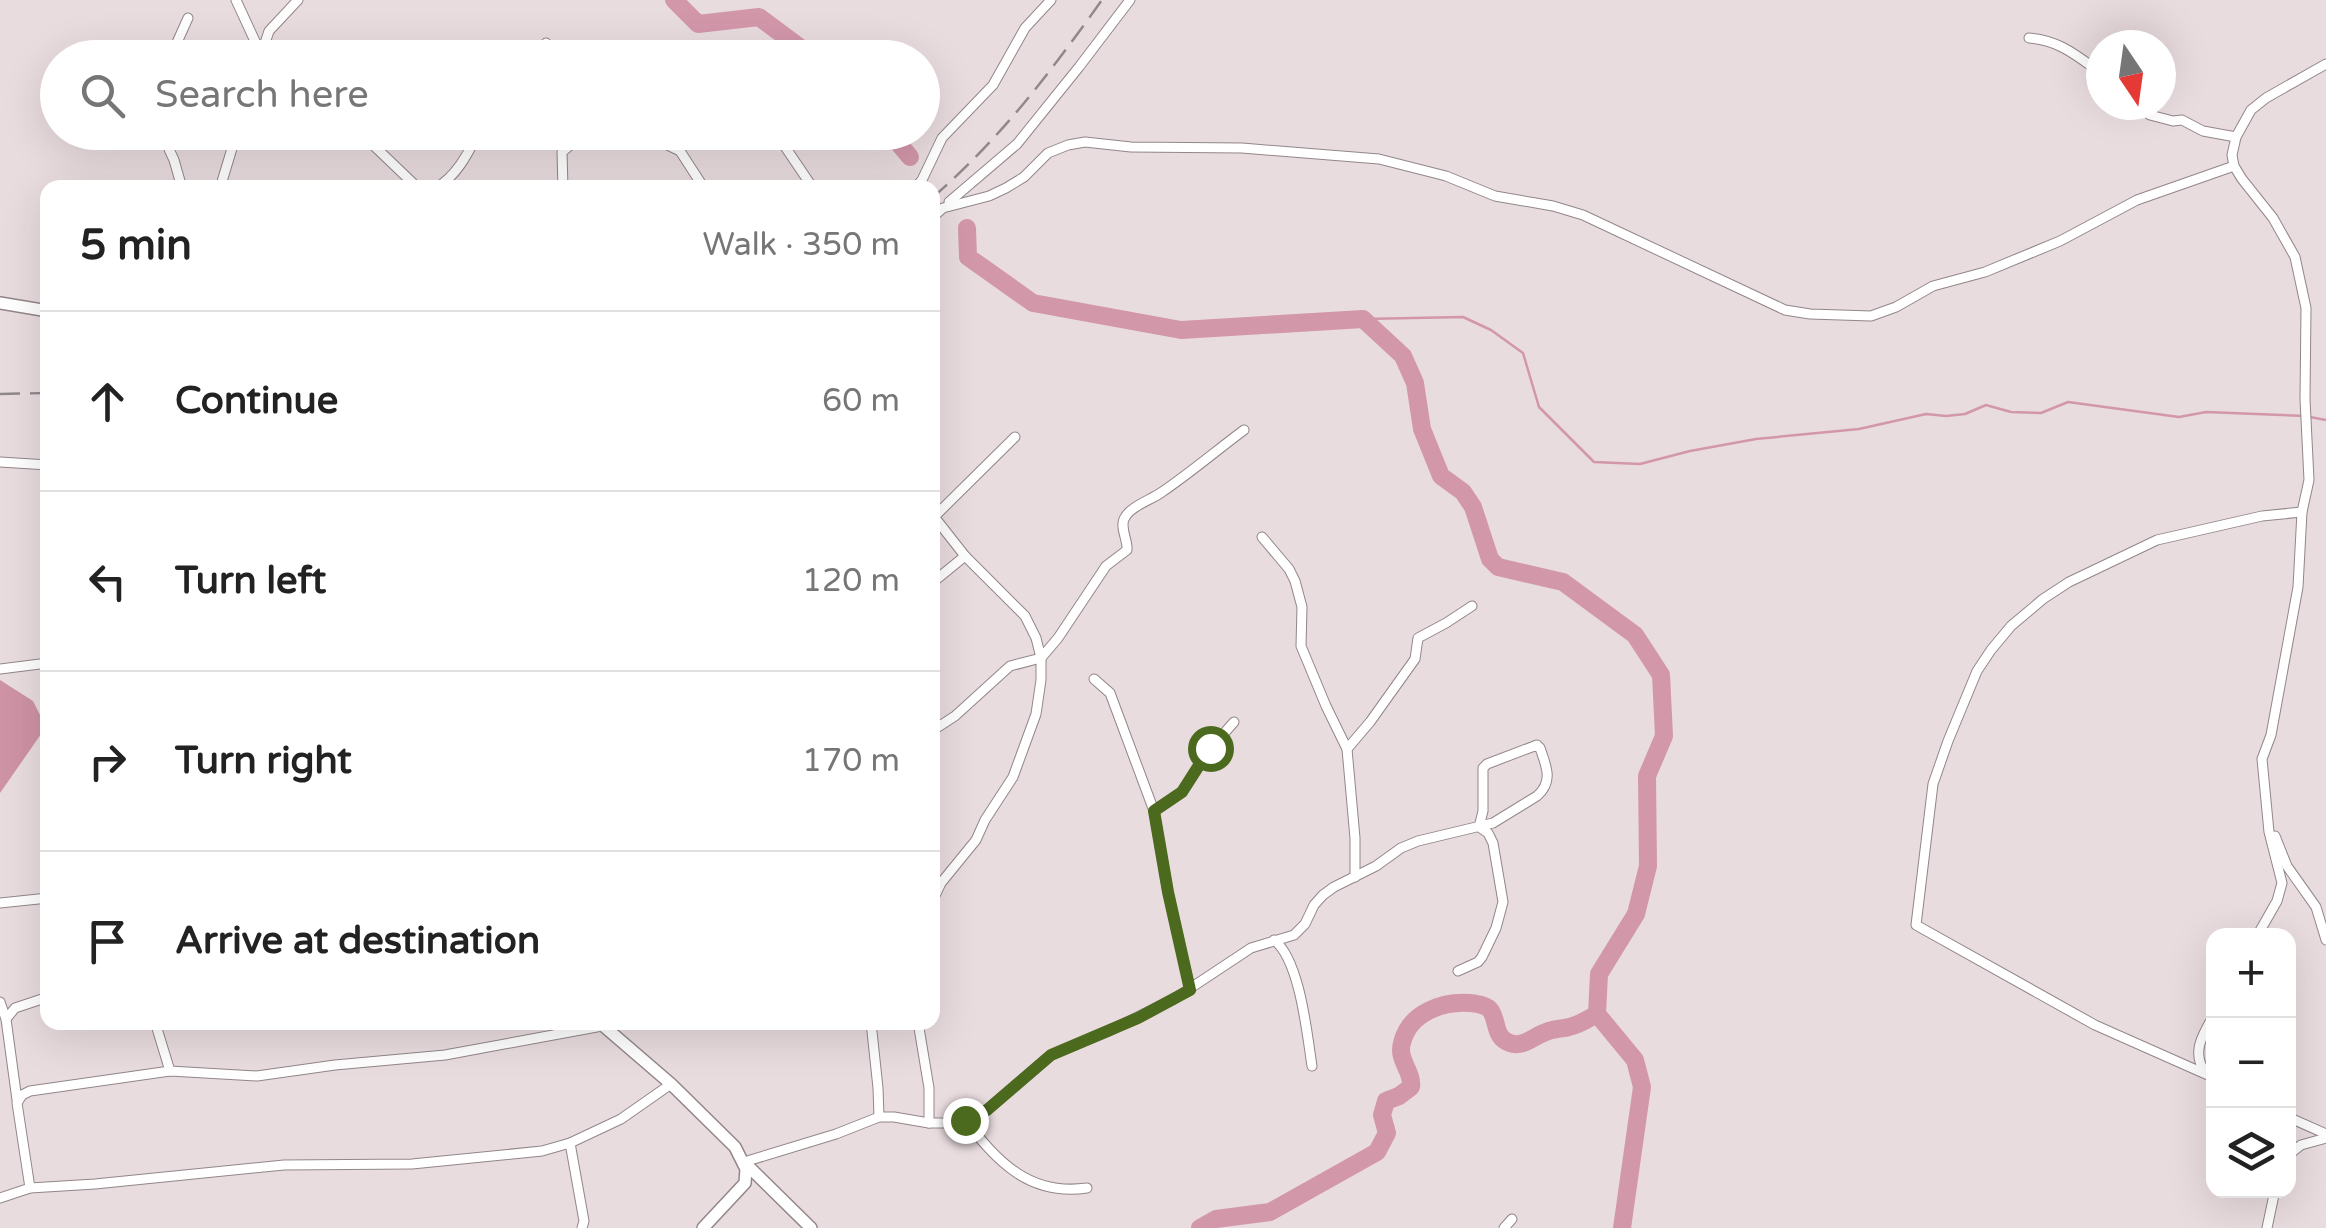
<!DOCTYPE html>
<meta charset="utf-8">
<style>
:root{--surface:#fff;--page:#f2f2f2;--text:#222;--muted:#767676;--line:#e0e0e0}
body{margin:0;font-family:"Varela Round",sans-serif;background:var(--page);color:var(--text)}
.controls{position:absolute;right:30px;bottom:30px;display:grid;overflow:hidden;border-radius:20px;box-shadow:0 10px 40px #0002}
.controls button{width:90px;height:90px;display:grid;place-items:center;padding:0;border:0;border-bottom:2px solid var(--line);background:var(--surface);color:var(--text);font:50px sans-serif}
.compass{position:absolute;left:2086px;top:30px;width:90px;height:90px;border-radius:50%;background:var(--surface);box-shadow:0 10px 40px #0002;rotate:167deg}
.stop{position:absolute;width:30px;height:30px;margin:-22px;border:8px solid #4c6a1e;border-radius:50%;background:#fff}
.stop.end{background:#4c6a1e;border-color:#fff;box-shadow:0 2px 10px #0008}
.list{margin:0;padding:0;list-style:none}
h2{display:flex;justify-content:space-between;align-items:center;height:130px;margin:0;padding:0 40px;font-size:42px}
h2 small{font-size:32px;font-weight:400;color:var(--muted)}
.list li{display:grid;grid-template-columns:65px 1fr auto;gap:30px;align-items:center;box-sizing:border-box;height:180px;padding:0 40px;border-top:2px solid var(--line)}
.list b{display:block;font-size:38px;white-space:nowrap}
.list em{font-size:32px;font-style:normal;color:var(--muted)}
.icon{flex:none;width:55px;height:55px;fill:none;stroke:currentColor;stroke-width:2;stroke-linecap:round;stroke-linejoin:round}
.map{position:relative;flex:none;width:2326px;height:1228px;overflow:hidden}
.search{position:absolute;background:var(--surface);box-shadow:0 10px 40px #0002;left:40px;top:40px;width:900px;height:110px;display:flex;align-items:center;gap:25px;box-sizing:border-box;padding:0 35px;border-radius:55px;color:var(--muted);font-size:38px}
.panel{position:absolute;background:var(--surface);box-shadow:0 10px 40px #0002;left:40px;top:180px;width:900px;height:850px;border-radius:20px}
.map>svg:first-child{display:block}
</style>
<div class="map">
<svg width="2326" height="1228" viewBox="0 0 2326 1228">
<rect width="100%" height="100%" fill="#e9dcdf"/>
<polygon fill="#ce93a5" points="0,680 33,701 46,727 0,793"/>
<g fill="none" stroke-linecap="round" stroke-linejoin="round">
<polyline stroke="#d397aa" stroke-width="2.5" points="1363,319 1463,317 1491,330 1523,353 1539,407 1594,462 1640,464 1690,451 1756,439 1859,429 1926,414 1946,416 1965,414 1986,405 2011,412 2041,413 2068,402 2179,417 2206,412 2305,416 2326,420"/>
<g stroke="#d397aa" stroke-width="18">
<polyline points="674,0 698,24 759,17 814,58"/>
<polyline points="889,132 910,157"/>
<polyline points="967,228 968,257 1033,303 1181,330 1363,319 1403,356 1415,383 1422,429 1441,476 1463,492 1473,507 1490,559 1498,567 1563,582 1635,635 1661,675 1664,736 1647,776 1648,866 1636,914 1599,974 1597,1014 1635,1060 1642,1087 1622,1228"/>
<path d="M1200,1228L1216,1219L1270,1212L1377,1152L1387,1133L1382,1115L1386,1101L1399,1096L1411,1087C1413,1071 1397,1060 1402,1043C1409,1013 1442,1001 1470,1003C1477,1004 1487,1005 1491,1011C1498,1022 1494,1038 1510,1043C1523,1048 1534,1036 1546,1032C1553,1029 1561,1029 1569,1027C1579,1025 1588,1019 1597,1014"/>
</g>
<defs>
<g id="minor">
<polyline points="236,0 260,52"/>
<path d="M2029,38C2059,40 2077,56 2101,73"/>
<polyline points="170,58 188,18"/>
<polyline points="260,58 269,31 298,0"/>
<polyline points="533,58 546,43"/>
<polyline points="2140,105 2150,115 2173,121 2182,120 2203,131 2236,137"/>
<polyline points="161,132 174,160 182,188"/>
<path d="M324,132C341,144 352,141 370,142L418,188"/>
<polyline points="650,132 659,141 680,151 704,188"/>
<polyline points="775,132 813,188"/>
<polyline points="220,188 237,132"/>
<path d="M436,188C457,176 468,153 479,132"/>
<polyline points="563,188 562,152 586,132"/>
<polyline points="915,188 922,180 942,138 993,85 1025,28 1051,0"/>
<polyline points="949,202 1017,144 1079,67 1130,0"/>
<polyline points="932,218 943,208 989,196 1006,188 1024,177 1048,153 1068,145 1085,142 1131,147 1242,148 1379,159 1446,176 1495,196 1553,206 1583,215 1785,310 1810,314 1871,316 1896,307 1933,286 1985,272 2060,241 2137,200 2234,166"/>
<polyline points="0,462 48,465"/>
<polyline points="932,514 965,556 1025,616 1036,638 1041,658 1041,680 1036,714 1013,777 985,820 976,840 941,883 932,902"/>
<polyline points="935,516 1015,437"/>
<polyline points="1262,537 1289,569 1295,581 1302,607 1301,646 1326,706 1347,749 1355,838 1355,877"/>
<polyline points="932,583 965,556"/>
<polyline points="0,669 48,663"/>
<polyline points="1094,679 1110,693 1154,811 1168,892 1190,989"/>
<path d="M932,731L955,716L1010,666L1041,658L1058,638L1106,566L1127,550C1128,540 1120,529 1124,519C1130,506 1151,500 1162,492C1190,473 1217,450 1244,430"/>
<polyline points="1347,749 1370,722 1415,659 1418,638 1446,623 1472,606"/>
<polyline points="1154,811 1182,792 1211,748 1234,722"/>
<polyline points="2275,836 2287,866 2316,907 2326,940"/>
<polyline points="0,903 48,898"/>
<polyline points="2257,936 2277,901 2282,883 2269,832 2262,759 2271,735 2298,587 2302,512 2309,480 2305,399 2306,308 2295,257 2273,218 2242,179 2234,166 2232,155 2236,137 2251,110 2266,98 2326,64"/>
<path d="M1274,940C1300,960 1307,1034 1312,1066"/>
<polyline points="0,1002 6,1019"/>
<polyline points="155,1022 170,1071"/>
<polyline points="871,1022 878,1088 879,1117"/>
<polyline points="918,1022 929,1088 929,1123"/>
<path d="M2205,1072C2191,1052 2203,1034 2214,1015"/>
<polyline points="2210,1076 2095,1025 1916,925 1933,784 1948,741 1977,671 1991,650 2011,626 2043,599 2069,582 2157,540 2262,516 2302,512"/>
<polyline points="17,1100 6,1019 15,1008 48,997"/>
<polyline points="2288,1117 2326,1134"/>
<path d="M965,1120C998,1162 1029,1196 1087,1188"/>
<polyline points="2288,1134 2291,1143 2288,1159"/>
<polyline points="570,1143 584,1221 582,1228"/>
<polyline points="2291,1153 2301,1145 2326,1138"/>
<path d="M744,1162L836,1134L879,1117H894L929,1123H948L965,1120L987,1110L1051,1055L1107,1032L1174,999L1251,948L1294,935L1305,924L1314,905L1323,895L1334,887L1376,866L1401,848L1418,841L1493,823L1537,796C1554,781 1546,766 1540,748L1537,745L1487,764L1483,768V811L1479,827L1488,833L1493,843L1503,902L1496,928L1482,957L1478,962L1458,971"/>
<polyline points="30,1188 17,1103 22,1095 30,1091 170,1071 257,1076 335,1065 445,1055 602,1026"/>
<polyline points="0,1198 30,1188 95,1184 284,1165 412,1164 542,1151 570,1143 621,1119 671,1084"/>
<polyline points="1504,1228 1512,1219"/>
<polyline points="2267,1228 2275,1190"/>
</g>
<g id="tertiary">
<polyline points="0,303 48,311"/>
<polyline points="599,1022 671,1084 735,1147 746,1169 745,1183 703,1228"/>
<polyline points="744,1162 811,1228"/>
</g>
</defs>
<use href="#minor" stroke="#928689" stroke-width="11"/>
<use href="#tertiary" stroke="#928689" stroke-width="14"/>
<use href="#minor" stroke="#fff" stroke-width="9"/>
<use href="#tertiary" stroke="#fff" stroke-width="11"/>
<g stroke="#91888a" stroke-width="2.5" stroke-dasharray="20 10" stroke-linecap="butt">
<path d="M932,198C1001,138 1049,74 1102,0"/>
<polyline points="0,394 48,393"/>
</g>
</g>
<g fill="none" stroke-linecap="round" stroke-linejoin="round">
<polyline stroke="#4c6a1e" stroke-width="12" points="965,1120 987,1110 1051,1055 1138,1018 1190,990 1168,892 1154,811 1182,792 1210,748"/>
</g>
</svg>
<div class="controls">
<button>+</button>
<button>−</button>
<button><svg class="icon" aria-label="layers" viewBox="0 0 24 24"><path d="M12 4l9 5-9 5-9-5zM3 14l9 5 9-5"/></svg></button>
</div>
<svg class="compass" viewBox="-18 -18 36 36"><path d="M0-13l5 13h-10z" fill="#e53935"/><path d="M0 13l5-13h-10z" fill="#767676"/></svg>
<div class="stop" style="left:1210px;top:748px"></div>
<div class="stop end" style="left:965px;top:1120px"></div>
<div class="search"><svg class="icon" aria-label="search" viewBox="0 0 24 24"><circle cx="10" cy="10" r="6"/><path d="M15 15l6 6"/></svg>Search here</div>
<section class="panel">
<h2>5 min<small>Walk · 350 m</small></h2>
<ul class="list">
<li><svg class="icon" aria-label="ahead" viewBox="0 0 24 24"><path d="M12 20V5M6 11l6-6 6 6"/></svg><div><b>Continue</b></div><em>60 m</em></li>
<li><svg class="icon" aria-label="left" viewBox="0 0 24 24"><path d="M17 20v-9H6M10 6l-5 5 5 5"/></svg><div><b>Turn left</b></div><em>120 m</em></li>
<li><svg class="icon" aria-label="right" viewBox="0 0 24 24"><path d="M7 20v-9h11M14 6l5 5-5 5"/></svg><div><b>Turn right</b></div><em>170 m</em></li>
<li><svg class="icon" aria-label="arrive" viewBox="0 0 24 24"><path d="M6 21V4h12l-3 4 3 4H6"/></svg><div><b>Arrive at destination</b></div></li>
</ul>
</section>
</div>
